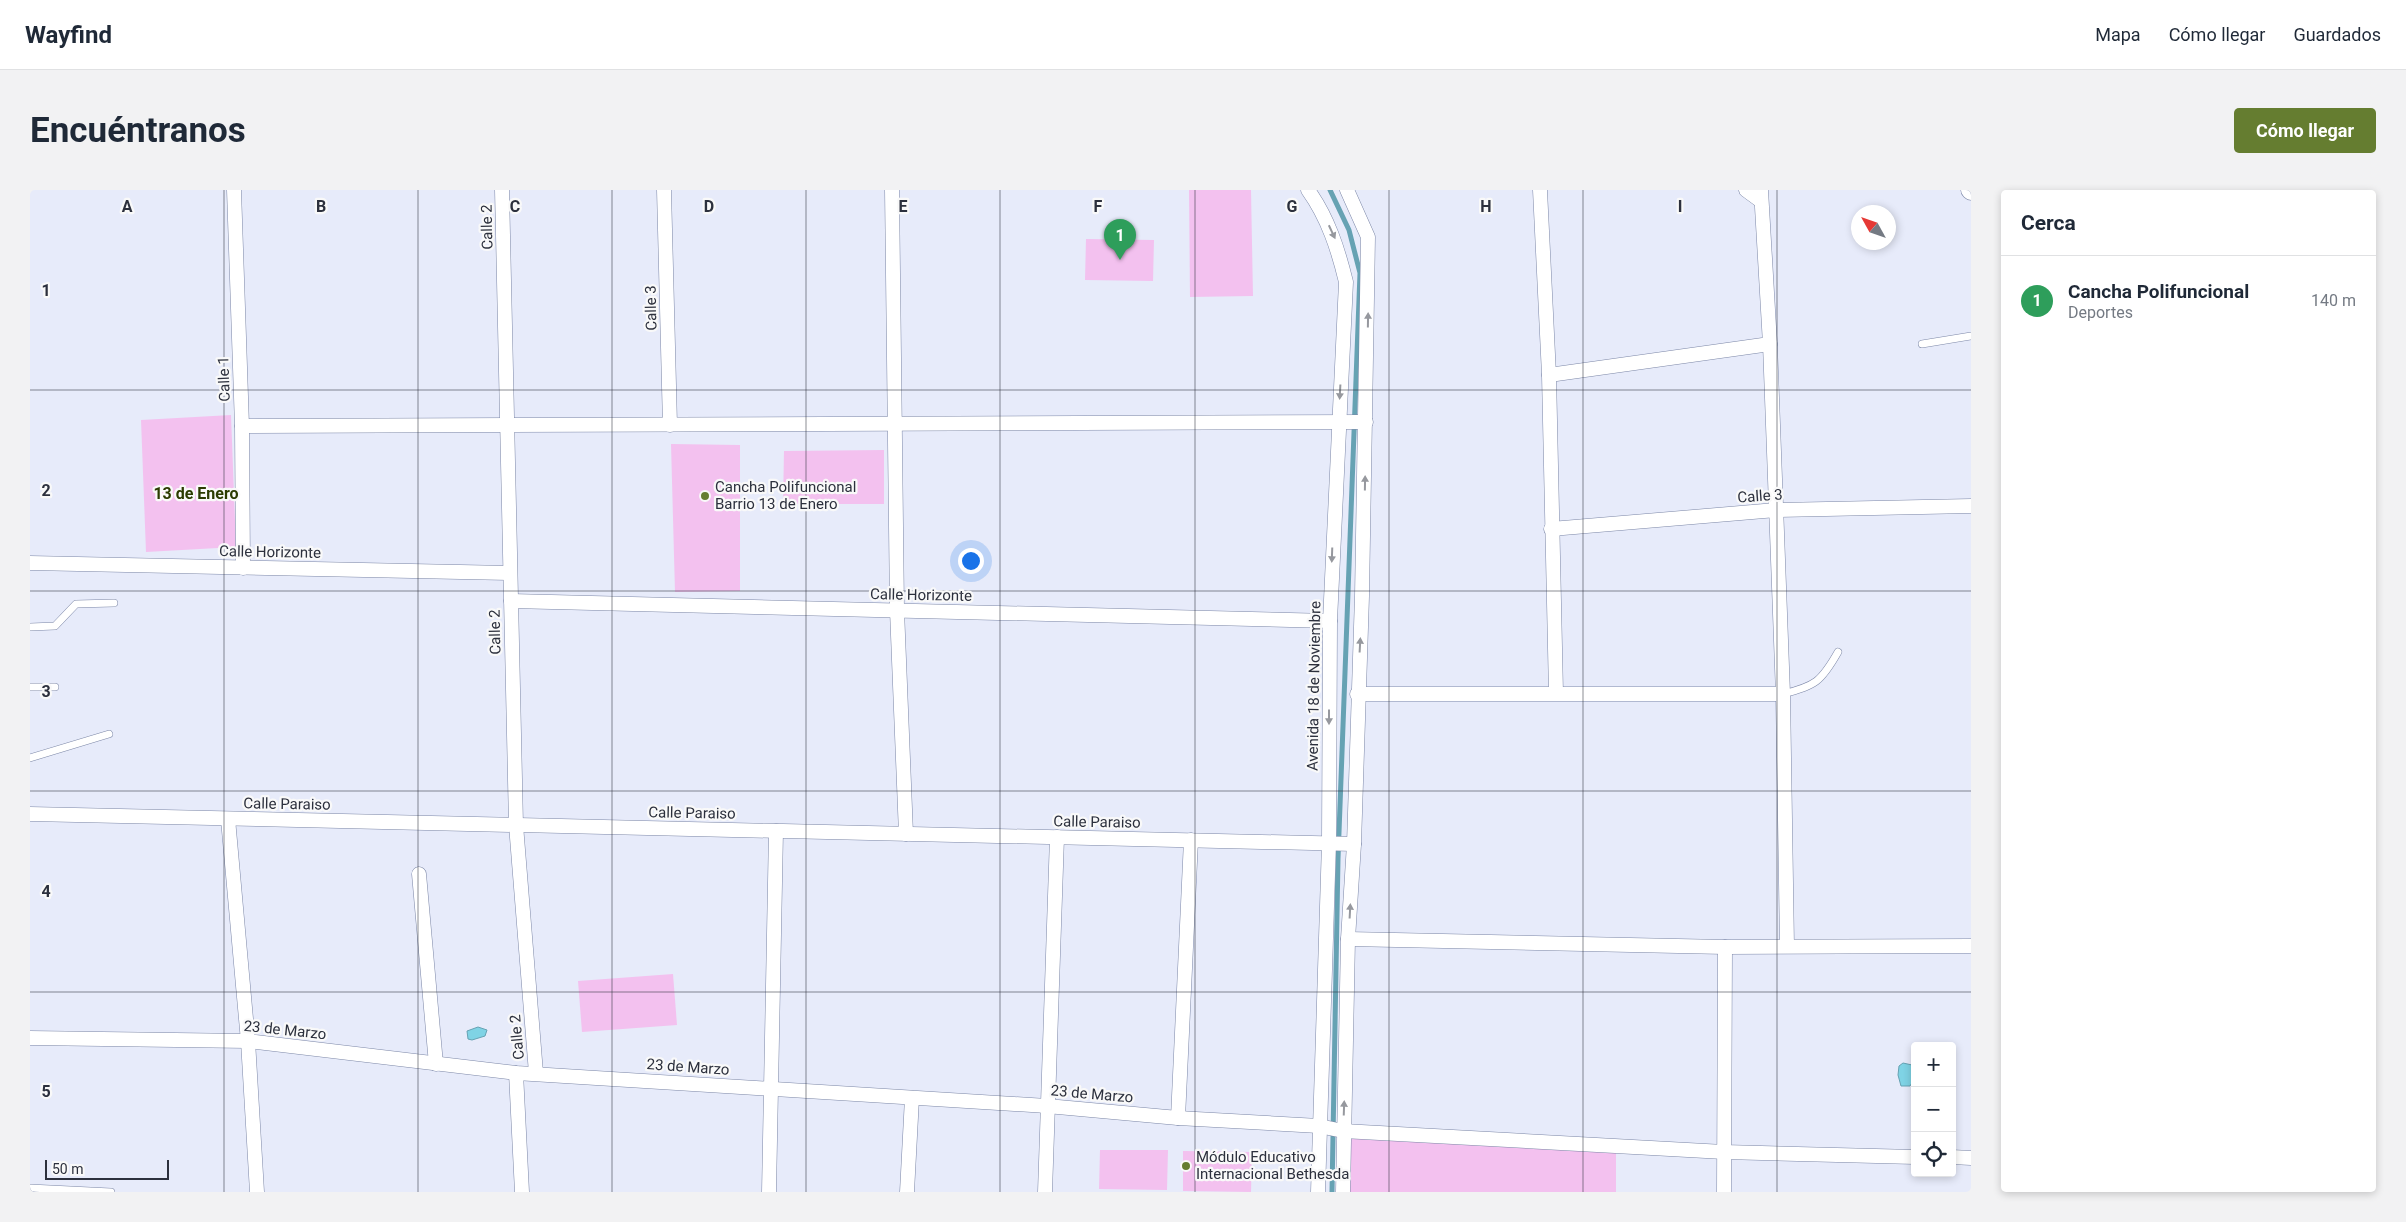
<!DOCTYPE html>
<html lang="es">
<meta charset="utf-8">
<style>
:root{--surface:#fff;--page:#f2f2f3;--text:#1f2937;--muted:#747a83;--line:#e0e1e3;--accent:#657d30}
body{margin:0;font-family:Roboto,sans-serif;background:var(--page);color:var(--text)}
.controls{position:absolute;right:15px;bottom:15px;display:grid;overflow:hidden;border-radius:5px;box-shadow:0 2px 8px #0003}
.controls button{width:45px;height:45px;display:grid;place-items:center;padding:0;border:0;border-bottom:1px solid var(--line);background:var(--surface);color:var(--text);font:25px sans-serif}
.compass{position:absolute;left:1821px;top:15px;width:45px;height:45px;border-radius:50%;background:var(--surface);box-shadow:0 2px 8px #0003;rotate:310deg}
.scale{position:absolute;left:15px;bottom:12px;width:124px;box-sizing:border-box;padding-left:5px;border:2px solid #2c303d;border-top:0;font-size:14px;line-height:18px;white-space:nowrap;color:#2c303d;-webkit-text-stroke:4px #f9f9f9;paint-order:stroke}
.you{position:absolute;left:940px;top:370px;width:18px;height:18px;margin:-12px;border:4px solid #fff;border-radius:50%;background:#1a73e8;box-shadow:0 0 0 8px #1a73e833}
.badge{display:grid;place-items:center;width:32px;height:32px;border-radius:50%;background:var(--accent);color:#fff;font-size:16px;font-weight:700}
.pin{position:absolute;translate:-50% -41px;filter:drop-shadow(0 1px 2px #0008)}
.pin::after{content:'';position:absolute;top:26px;width:18px;height:15px;background:inherit;clip-path:polygon(0 0,100% 0,50% 100%)}
.list{margin:0;padding:0;list-style:none}
h2{display:flex;justify-content:space-between;align-items:center;height:65px;margin:0;padding:0 20px;font-size:21px}
h2 small{font-size:16px;font-weight:400;color:var(--muted)}
.list li{display:grid;grid-template-columns:32px 1fr auto;gap:15px;align-items:center;box-sizing:border-box;height:90px;padding:0 20px;border-top:1px solid var(--line)}
.list b{display:block;font-size:19px;white-space:nowrap}
.list p{margin:0;font-size:16px;white-space:nowrap;color:var(--muted)}
.list em{font-size:16px;font-style:normal;color:var(--muted)}
.icon{flex:none;width:28px;height:28px;fill:none;stroke:currentColor;stroke-width:2;stroke-linecap:round;stroke-linejoin:round}
.map{position:relative;flex:none;width:1941px;height:1002px;overflow:hidden;border-radius:5px}
header{display:flex;align-items:center;gap:30px;box-sizing:border-box;height:70px;padding:0 25px;background:var(--surface);border-bottom:1px solid var(--line)}
header strong{font-size:24px}
nav{display:flex;gap:28px;margin-inline-start:auto;font-size:18px}
.intro{display:flex;align-items:center;justify-content:space-between;box-sizing:border-box;height:120px;padding:0 30px}
h1{margin:0;font-size:35px}
.button{padding:12px 22px;border-radius:5px;background:var(--accent);color:#fff;font-size:18px;font-weight:700}
main{display:flex;gap:30px;padding:0 30px}
aside{flex:1;background:var(--surface);border-radius:5px;box-shadow:0 2px 8px #0003}
.map>svg:first-child{display:block}
</style>
<header>
<strong>Wayfind</strong>
<nav><a>Mapa</a><a>Cómo llegar</a><a>Guardados</a></nav>
</header>
<div class="intro"><h1>Encuéntranos</h1><a class="button">Cómo llegar</a></div>
<main>
<div class="map">
<svg width="1941" height="1002" viewBox="0 0 1941 1002">
<rect width="100%" height="100%" fill="#e7ebfa"/>
<g fill="#f3c1ef">
<polygon points="1159,0 1221,0 1223,106 1160,107"/>
<polygon points="1056,49 1124,50 1123,91 1055,90"/>
<polygon points="201,225 206,357 116,362 111,230"/>
<polygon points="641,254 710,255 710,401 645,402"/>
<polygon points="854,260 854,314 753,314 754,261"/>
<polygon points="643,784 647,835 552,842 548,791"/>
<polygon points="1308,948 1586,957 1586,1002 1308,1002"/>
<polygon points="1070,960 1138,960 1137,1000 1069,999"/>
<polygon points="1153,961 1222,962 1221,1002 1153,1001"/>
</g>
<g fill="#7fd3e5" stroke="#66a2b3">
<polygon points="448,837 457,840 455,846 442,850 438,849 437,841"/>
<polygon points="1873,873 1882,875 1883,891 1880,896 1871,896 1868,885 1869,876"/>
</g>
<g fill="none" stroke-linecap="round" stroke-linejoin="round">
<polyline stroke="#66a2b3" stroke-width="5" points="1300,0 1319,40 1330,83 1308,669 1302,1002"/>
<defs>
<g id="service">
<polyline points="1892,154 1941,146"/>
<polyline points="0,437 25,436 46,414 84,413"/>
<polyline points="0,497 25,497"/>
<path d="M1753,504C1785,496 1791,492 1808,462"/>
<polyline points="0,568 79,544"/>
<polyline points="0,998 81,1002"/>
</g>
<g id="minor">
<polyline points="204,0 212,236 213,378"/>
<polyline points="472,0 486,635 506,883"/>
<polyline points="634,0 640,235"/>
<polyline points="862,0 867,420 876,644"/>
<path d="M1278,0C1298,28 1308,59 1316,92L1300,431L1299,653L1288,1002"/>
<polyline points="1510,0 1519,185 1526,503"/>
<polyline points="1716,0 1731,11"/>
<polyline points="1731,0 1740,154 1753,504 1757,756"/>
<polyline points="1519,185 1740,154"/>
<polyline points="212,236 1336,232"/>
<polyline points="1521,339 1746,320 1941,316"/>
<polyline points="0,373 479,383"/>
<polyline points="481,411 1300,431"/>
<polyline points="1327,504 1753,504"/>
<polyline points="0,624 1324,654"/>
<polyline points="198,629 218,851 227,1002"/>
<polyline points="389,684 406,874"/>
<polyline points="1318,749 1695,757 1941,756"/>
<polyline points="0,848 218,851 486,883 1017,916 1148,928 1289,936 1313,941 1694,962 1885,967"/>
<polyline points="486,883 492,1002"/>
<polyline points="1148,928 1161,650"/>
<polyline points="1922,967 1941,968"/>
<polyline points="739,1002 746,641"/>
<polyline points="877,1002 882,908"/>
<polyline points="1015,1002 1027,647"/>
<polyline points="1313,1002 1318,749 1324,654 1332,406 1338,47 1317,0"/>
<polyline points="1694,1002 1695,757"/>
</g>
<polyline id="tertiary" points="1940,0 1941,1"/>
</defs>
<use href="#service" stroke="#7c87a7" stroke-width="8"/>
<use href="#minor" stroke="#7c87a7" stroke-width="15"/>
<use href="#tertiary" stroke="#7c87a7" stroke-width="19"/>
<use href="#service" stroke="#fff" stroke-width="7"/>
<use href="#minor" stroke="#fff" stroke-width="14"/>
<use href="#tertiary" stroke="#fff" stroke-width="18"/>
</g>
<defs><path id="oneway-solid" d="M-6-.8H1V-3.2L6.5 0L1 3.2V.8H-6Z" transform="scale(1.25)"/></defs>
<g fill="#96989e">
<use href="#oneway-solid" transform="translate(1302 42) rotate(65)"/>
<use href="#oneway-solid" transform="translate(1338 130) rotate(-89)"/>
<use href="#oneway-solid" transform="translate(1310 202) rotate(93)"/>
<use href="#oneway-solid" transform="translate(1335 293) rotate(-89)"/>
<use href="#oneway-solid" transform="translate(1302 365) rotate(92)"/>
<use href="#oneway-solid" transform="translate(1330 455) rotate(-87)"/>
<use href="#oneway-solid" transform="translate(1299 527) rotate(90)"/>
<use href="#oneway-solid" transform="translate(1320 721) rotate(-87)"/>
<use href="#oneway-solid" transform="translate(1314 918) rotate(-88)"/>
</g>
<path fill="none" stroke="#2c303d" stroke-width="1" stroke-opacity="0.55" d="M194,0V1002M388,0V1002M582,0V1002M776,0V1002M970,0V1002M1165,0V1002M1359,0V1002M1553,0V1002M1747,0V1002M0,200H1941M0,401H1941M0,601H1941M0,802H1941"/>
<g fill="#657d30" stroke="#f9f9f9" stroke-width="2">
<circle cx="675" cy="306" r="5"/>
<circle cx="1156" cy="976" r="5"/>
</g>
<g text-anchor="middle" dominant-baseline="central" stroke-width="4.5" stroke-linejoin="round" paint-order="stroke">
<g font-size="15" fill="#2c303d" stroke="#f9f9f9">
<text transform="translate(457 37) rotate(-91)">Calle 2</text>
<text transform="translate(621 118) rotate(-91)">Calle 3</text>
<text transform="translate(194 189) rotate(-92)">Calle 1</text>
<text transform="translate(1730 306) rotate(-4)">Calle 3</text>
<text transform="translate(240 362) rotate(1)">Calle Horizonte</text>
<text transform="translate(891 405) rotate(1)">Calle Horizonte</text>
<text transform="translate(465 442) rotate(-91)">Calle 2</text>
<text transform="translate(1284 496) rotate(-89)">Avenida 18 de Noviembre</text>
<text transform="translate(257 614) rotate(1)">Calle Paraiso</text>
<text transform="translate(662 623) rotate(1)">Calle Paraiso</text>
<text transform="translate(1067 632) rotate(1)">Calle Paraiso</text>
<text transform="translate(255 840) rotate(6)">23 de Marzo</text>
<text transform="translate(487 847) rotate(-95)">Calle 2</text>
<text transform="translate(658 877) rotate(4)">23 de Marzo</text>
<text transform="translate(1062 904) rotate(5)">23 de Marzo</text>
</g>
<g font-size="15" fill="#2c303d" stroke="#f9f9f9" text-anchor="start">
<text x="685" y="297">Cancha Polifuncional<tspan x="685" dy="17">Barrio 13 de Enero</tspan></text>
<text x="1166" y="967">Módulo Educativo<tspan x="1166" dy="17">Internacional Bethesda</tspan></text>
</g>
<g font-size="16" font-weight="bold" fill="#2b3b01" stroke="#f9f9f9">
<text x="166" y="303">13 de Enero</text>
</g>
</g>
<g font-size="16" text-anchor="middle" font-weight="bold" fill="#2c303d" stroke="#f9f9f9" stroke-width="4.5" stroke-linejoin="round" paint-order="stroke">
<text x="97" y="22">A</text>
<text x="291" y="22">B</text>
<text x="485" y="22">C</text>
<text x="679" y="22">D</text>
<text x="873" y="22">E</text>
<text x="1068" y="22">F</text>
<text x="1262" y="22">G</text>
<text x="1456" y="22">H</text>
<text x="1650" y="22">I</text>
<text x="16" y="106">1</text>
<text x="16" y="306">2</text>
<text x="16" y="507">3</text>
<text x="16" y="707">4</text>
<text x="16" y="907">5</text>
</g>
</svg>
<div class="controls">
<button>+</button>
<button>−</button>
<button><svg class="icon" aria-label="locate" viewBox="0 0 24 24"><circle cx="12" cy="12" r="6"/><path d="M12 2v4M12 18v4M2 12h4M18 12h4"/></svg></button>
</div>
<svg class="compass" viewBox="-18 -18 36 36"><path d="M0-13l5 13h-10z" fill="#e53935"/><path d="M0 13l5-13h-10z" fill="#747a83"/></svg>
<div class="scale">50 m</div>
<div class="you"></div>
<div class="pin badge" style="left:1090px;top:70px;background:#2e9e5b">1</div>
</div>
<aside>
<h2>Cerca<small></small></h2>
<ul class="list">
<li><span class="badge" style="background:#2e9e5b">1</span><div><b>Cancha Polifuncional</b><p>Deportes</p></div><em>140 m</em></li>
</ul>
</aside>
</main>
